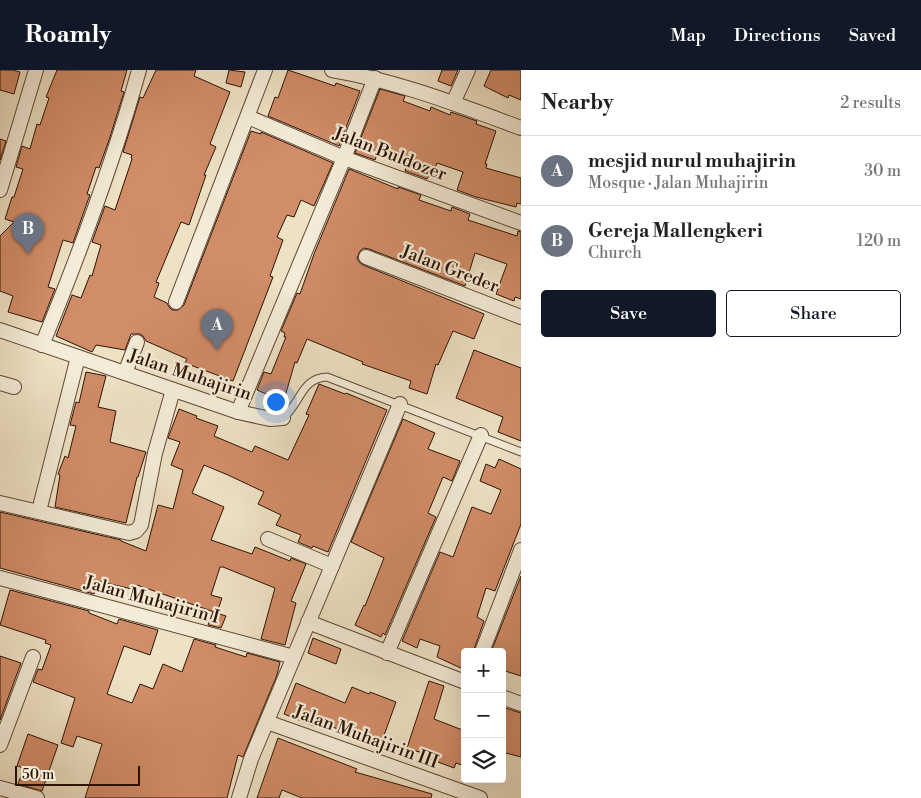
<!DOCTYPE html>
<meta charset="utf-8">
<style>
:root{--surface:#fff;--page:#f2f2f2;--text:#202124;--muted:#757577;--line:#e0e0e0;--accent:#111827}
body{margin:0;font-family:"Libre Bodoni",serif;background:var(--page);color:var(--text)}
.controls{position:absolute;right:15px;bottom:15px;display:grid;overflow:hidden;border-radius:5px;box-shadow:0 5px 20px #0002}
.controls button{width:45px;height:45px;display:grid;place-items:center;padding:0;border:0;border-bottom:1px solid var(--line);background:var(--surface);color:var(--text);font:25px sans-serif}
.scale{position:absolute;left:15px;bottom:12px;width:125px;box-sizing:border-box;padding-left:5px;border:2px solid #2e1302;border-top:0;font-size:14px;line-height:18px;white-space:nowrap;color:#2e1302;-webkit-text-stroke:4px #f4ecd9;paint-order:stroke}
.you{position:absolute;left:275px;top:331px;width:18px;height:18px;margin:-12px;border:4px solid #fff;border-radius:50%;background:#1a73e8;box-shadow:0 0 0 8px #1a73e833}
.badge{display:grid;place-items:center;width:32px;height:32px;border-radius:50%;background:var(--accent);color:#fff;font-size:16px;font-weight:700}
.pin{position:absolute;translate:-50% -41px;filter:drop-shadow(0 1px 2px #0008)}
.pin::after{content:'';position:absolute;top:26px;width:18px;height:15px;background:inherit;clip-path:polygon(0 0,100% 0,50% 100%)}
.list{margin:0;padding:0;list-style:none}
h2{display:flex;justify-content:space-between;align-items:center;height:65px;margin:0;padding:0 20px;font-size:21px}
h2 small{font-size:16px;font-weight:400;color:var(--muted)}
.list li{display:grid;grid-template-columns:32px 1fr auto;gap:15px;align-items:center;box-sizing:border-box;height:70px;padding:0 20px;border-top:1px solid var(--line)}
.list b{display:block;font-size:19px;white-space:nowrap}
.list p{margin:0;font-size:16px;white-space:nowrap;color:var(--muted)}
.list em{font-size:16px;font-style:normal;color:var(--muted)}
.actions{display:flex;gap:10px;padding:15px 20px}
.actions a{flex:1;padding:11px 0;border:1px solid var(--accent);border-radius:5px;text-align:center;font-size:18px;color:var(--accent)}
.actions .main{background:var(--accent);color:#fff}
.icon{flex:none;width:28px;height:28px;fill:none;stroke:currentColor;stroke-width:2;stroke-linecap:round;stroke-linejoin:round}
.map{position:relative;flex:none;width:521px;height:728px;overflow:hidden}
header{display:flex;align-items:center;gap:30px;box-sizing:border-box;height:70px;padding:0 25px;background:var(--accent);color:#fff}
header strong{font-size:24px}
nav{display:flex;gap:28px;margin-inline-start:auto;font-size:18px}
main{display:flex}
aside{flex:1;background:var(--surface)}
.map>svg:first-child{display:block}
</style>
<header>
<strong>Roamly</strong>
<nav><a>Map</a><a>Directions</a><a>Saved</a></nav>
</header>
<main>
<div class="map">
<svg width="521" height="728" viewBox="0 0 521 728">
<rect width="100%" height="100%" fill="#eee2c5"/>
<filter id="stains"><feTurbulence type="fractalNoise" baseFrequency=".004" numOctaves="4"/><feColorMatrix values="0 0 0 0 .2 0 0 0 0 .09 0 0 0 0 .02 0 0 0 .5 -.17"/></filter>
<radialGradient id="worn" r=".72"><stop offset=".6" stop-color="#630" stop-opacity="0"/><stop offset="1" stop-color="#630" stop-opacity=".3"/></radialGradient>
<g fill="#d18c68" stroke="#2e1302">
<polygon points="0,0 13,0 20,2 14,24 0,20"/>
<polygon points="57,0 127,0 121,21 124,22 110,67 99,98 96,97 87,124 90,125 88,130 74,170 73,173 63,170 48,217 55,219 42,252 8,242 13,226 0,221 0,166 14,152 5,149 12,127 14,127 23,99 16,97 22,76 30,79 37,54 40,55 49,28 46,27"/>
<polygon points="156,0 196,0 194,6 230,22 210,74 216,77 204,105 206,105 189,155 181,152 156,212 159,213 154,227 167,233 169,237 172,240 178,240 184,235 251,61 261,64 261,62 333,93 314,136 301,130 294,147 287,145 277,167 283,170 270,206 273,207 233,311 185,293 187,289 146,271 143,266 140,264 131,264 125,280 96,275 92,282 56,266 72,225 81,228 90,205 92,206 101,175 92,172 105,136 115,140 132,89 131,88 132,85 123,82 140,27 143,28"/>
<polygon points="229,0 245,2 241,17 226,13"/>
<polygon points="288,0 335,16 336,13 360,21 339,76 268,46 275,27 278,28"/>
<polygon points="442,0 458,0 451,16 438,11"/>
<polygon points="491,0 521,0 521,30 509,25 508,28 484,16"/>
<polygon points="380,19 405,26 403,31 430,41 431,37 450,45 451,42 471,49 477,51 476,54 496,61 485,94 487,94 486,98 521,108 521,134 517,133 516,137 476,127 457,120 463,102 437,93 432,106 429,105 427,109 405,101 407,95 378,82 375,90 355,83"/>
<polygon points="0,69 6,71 0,90"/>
<polygon points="349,99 398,119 398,117 421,125 419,130 451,141 452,137 470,144 468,150 517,166 518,161 521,162 521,229 515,227 514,231 496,224 507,194 475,183 465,216 369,179 364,178 360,181 357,188 359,192 363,195 484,244 474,269 453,261 438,295 436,294 427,324 409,318 411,311 362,294 363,292 307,269 297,293 295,292 284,330 273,327 257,320 264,302 271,304 286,267 284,267 285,263 281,261 297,223 300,224 314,184"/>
<polygon points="474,280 521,298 521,371 498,362 503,347 456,328"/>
<polygon points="86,302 106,306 98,337 116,341 110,372 146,382 138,407 137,407 126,453 55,437 60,405 58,404 65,386 68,388 76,356 70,355 76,332 79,333"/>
<polygon points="319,314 345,324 346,323 387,340 328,482 313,476 312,478 298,472 301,465 276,455 281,445 258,434 264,422 228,405 204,395 192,423 224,437 211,470 252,484 255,477 290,491 291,488 306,494 291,531 296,533 285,575 261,569 275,518 223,497 220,497 211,525 222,528 217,543 137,515 136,520 98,511 94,524 0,498 0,442 121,470 121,471 146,481 158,435 173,439 183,400 171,395 180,372 168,368 179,339 197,346 196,348 218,356 214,366 252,382 255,376 288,390 309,345 306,344"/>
<polygon points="403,349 435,363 428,379 460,391 452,411 443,407 428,443 436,447 385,565 383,563 381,567 355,555 364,535 365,536 384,488 351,472"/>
<polygon points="499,389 521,399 521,454 495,521 486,518 477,547 484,551 473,582 465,582 465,600 437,587 440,576 420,569 417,578 402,571 440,482 453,487 472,437 491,444 501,420 480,411 486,394 495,398"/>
<polygon points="521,506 521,606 502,600 502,582 491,582"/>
<polygon points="10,520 89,541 89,543 117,554 119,549 158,560 150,585 124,576 107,624 132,633 140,614 153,619 163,594 182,602 194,569 216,575 215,577 246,587 247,583 280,592 277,605 243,687 238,685 227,728 85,728 102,674 77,666 73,677 61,673 75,628 33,612 38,599 42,600 51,575 45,573 46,570 0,555"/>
<polygon points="213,542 226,546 221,558 208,555"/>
<polygon points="313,568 341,579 336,594 308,583"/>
<polygon points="0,586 21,593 0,650"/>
<polygon points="429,611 444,616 434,649 465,661 465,696 456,693 454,698 430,689 431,686 407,678"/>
<polygon points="296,613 345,633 352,617 369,624 370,622 396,632 382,671 349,658 347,663 316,650 314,656 284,644"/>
<polygon points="502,637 521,643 521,687 502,682"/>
<polygon points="28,664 58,675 42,721 18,714 24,698 17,696"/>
<polygon points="278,668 357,699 355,702 432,724 431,728 302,728 282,720 279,728 257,728"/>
</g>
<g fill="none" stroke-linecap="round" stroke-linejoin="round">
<defs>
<path id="lane" d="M283,348C301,333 301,308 327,307L521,382"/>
<g id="street">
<path d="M332,0C397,11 459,35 521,58"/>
<polyline points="453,33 468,0"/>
<polyline points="248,47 344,88 521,153"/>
<polyline points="0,120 36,0"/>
<polyline points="366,187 521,247"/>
<polyline points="176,232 265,0"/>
<polyline points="0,260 238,342 270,349 283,348"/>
<path d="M42,275C79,185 113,94 139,0"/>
<polyline points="125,303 137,272"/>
<polyline points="0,313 14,317"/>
<polyline points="238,342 344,88 375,8"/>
<polyline points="0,433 129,463 136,461 141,455 155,383 173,320"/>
<polyline points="39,441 78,287"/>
<polyline points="268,469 332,496"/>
<polyline points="0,508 294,587"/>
<polyline points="308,552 465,612"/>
<polyline points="482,582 521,480"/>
<polyline points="387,583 481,365"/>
<polyline points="502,627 521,634"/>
<polyline points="267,652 480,728"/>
<polyline points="0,675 33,587"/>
<polyline points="0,718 37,728"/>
<polyline points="239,728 251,689 400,334"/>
</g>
</defs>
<use href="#lane" stroke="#5e4733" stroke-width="9"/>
<use href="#street" stroke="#5e4733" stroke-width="16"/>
<use href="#lane" stroke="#f4ecd9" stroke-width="7"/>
<use href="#street" stroke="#f4ecd9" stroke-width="14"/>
</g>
<g text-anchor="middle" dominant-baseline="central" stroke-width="4.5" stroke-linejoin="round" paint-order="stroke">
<g font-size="18" fill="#2e1302" stroke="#f4ecd9">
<text transform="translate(390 84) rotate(21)">Jalan Buldozer</text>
<text transform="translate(450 199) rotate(21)">Jalan Greder</text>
<text transform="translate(190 305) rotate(18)">Jalan Muhajirin</text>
<text transform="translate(152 530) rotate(15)">Jalan Muhajirin I</text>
<text transform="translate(366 667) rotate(20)">Jalan Muhajirin III</text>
</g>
</g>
<rect width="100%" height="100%" filter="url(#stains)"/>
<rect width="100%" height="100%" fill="url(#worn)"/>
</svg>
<div class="controls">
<button>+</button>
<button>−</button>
<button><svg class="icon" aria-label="layers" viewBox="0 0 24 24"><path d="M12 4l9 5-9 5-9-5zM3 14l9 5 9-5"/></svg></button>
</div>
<div class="scale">50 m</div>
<div class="you"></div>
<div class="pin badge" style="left:217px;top:280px;background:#6b7280">A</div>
<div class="pin badge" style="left:28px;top:184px;background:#6b7280">B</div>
</div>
<aside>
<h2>Nearby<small>2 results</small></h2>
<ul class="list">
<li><span class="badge" style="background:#6b7280">A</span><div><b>mesjid nurul muhajirin</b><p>Mosque · Jalan Muhajirin</p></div><em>30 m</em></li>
<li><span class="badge" style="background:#6b7280">B</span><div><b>Gereja Mallengkeri</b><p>Church</p></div><em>120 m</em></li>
</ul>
<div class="actions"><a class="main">Save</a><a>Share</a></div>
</aside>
</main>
